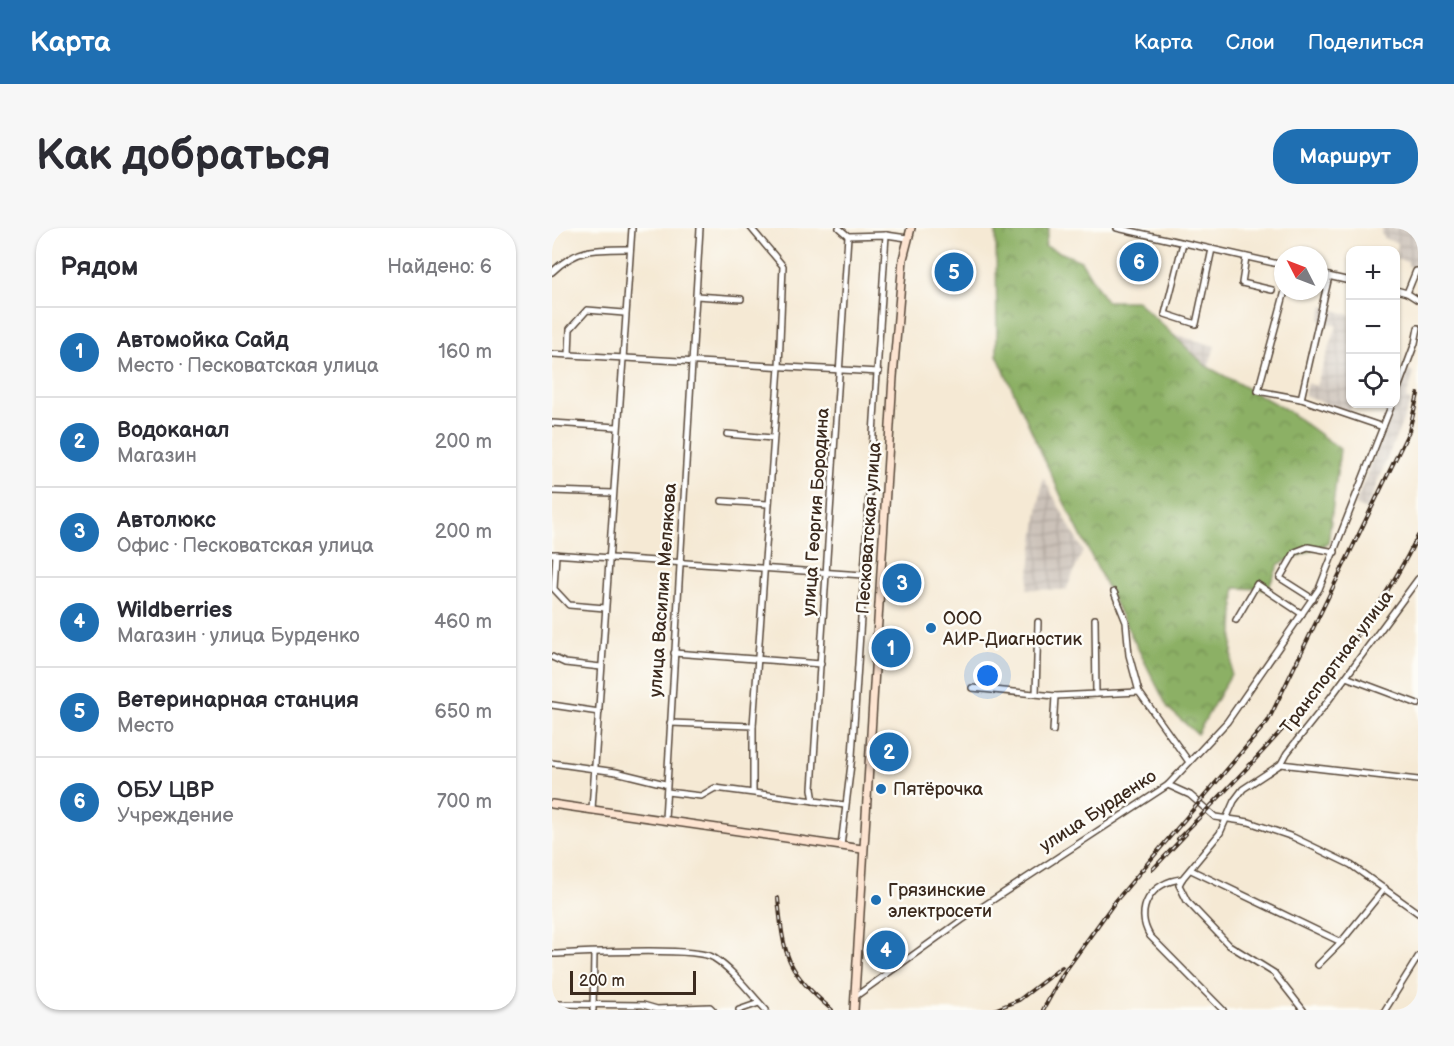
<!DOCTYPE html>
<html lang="ru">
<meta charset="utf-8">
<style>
:root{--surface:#fff;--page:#f7f7f7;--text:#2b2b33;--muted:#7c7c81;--line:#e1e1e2;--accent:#1f6fb2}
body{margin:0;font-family:"Balsamiq Sans",sans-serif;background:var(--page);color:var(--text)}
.controls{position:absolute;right:18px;top:18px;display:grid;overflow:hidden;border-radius:12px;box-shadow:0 2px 4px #0004}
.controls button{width:54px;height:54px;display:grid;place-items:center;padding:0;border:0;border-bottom:2px solid var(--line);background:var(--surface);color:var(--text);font:30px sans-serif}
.compass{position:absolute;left:722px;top:18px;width:54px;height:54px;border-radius:50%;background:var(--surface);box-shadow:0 2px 4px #0004;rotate:312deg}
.scale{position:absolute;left:18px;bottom:15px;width:126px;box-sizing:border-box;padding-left:6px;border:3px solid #3b2a1e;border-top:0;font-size:16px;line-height:21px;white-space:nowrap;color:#3b2a1e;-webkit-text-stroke:4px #fdfcf7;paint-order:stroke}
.you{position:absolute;left:436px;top:448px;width:21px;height:21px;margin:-15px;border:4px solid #fff;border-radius:50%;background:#1a73e8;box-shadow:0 0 0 9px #1a73e833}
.badge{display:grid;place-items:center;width:39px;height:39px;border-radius:50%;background:var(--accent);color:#fff;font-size:20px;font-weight:700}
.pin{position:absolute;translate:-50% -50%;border:3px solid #fff;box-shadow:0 2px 6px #0006}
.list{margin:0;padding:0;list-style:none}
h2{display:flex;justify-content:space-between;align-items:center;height:78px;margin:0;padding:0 24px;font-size:26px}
h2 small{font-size:20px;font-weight:400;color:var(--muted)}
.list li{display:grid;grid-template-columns:39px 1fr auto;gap:18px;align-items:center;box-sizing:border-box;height:90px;padding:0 24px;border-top:2px solid var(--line)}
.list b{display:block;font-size:22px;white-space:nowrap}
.list p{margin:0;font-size:20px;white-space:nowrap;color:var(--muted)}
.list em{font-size:20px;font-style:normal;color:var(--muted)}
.icon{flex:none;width:33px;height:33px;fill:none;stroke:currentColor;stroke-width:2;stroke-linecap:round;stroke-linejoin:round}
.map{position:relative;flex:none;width:866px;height:782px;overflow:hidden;border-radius:24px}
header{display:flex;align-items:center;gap:36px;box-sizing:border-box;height:84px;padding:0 30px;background:var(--accent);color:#fff}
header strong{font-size:28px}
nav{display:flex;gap:33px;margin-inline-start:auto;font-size:21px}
.intro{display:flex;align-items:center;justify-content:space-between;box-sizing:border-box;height:144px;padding:0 36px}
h1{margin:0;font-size:42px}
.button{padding:15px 27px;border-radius:24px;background:var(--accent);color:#fff;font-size:21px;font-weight:700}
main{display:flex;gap:36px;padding:0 36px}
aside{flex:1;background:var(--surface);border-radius:24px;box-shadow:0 2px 4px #0004}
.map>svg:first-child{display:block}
</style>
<header>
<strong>Карта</strong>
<nav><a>Карта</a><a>Слои</a><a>Поделиться</a></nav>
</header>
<div class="intro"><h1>Как добраться</h1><a class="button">Маршрут</a></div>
<main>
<aside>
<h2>Рядом<small>Найдено: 6</small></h2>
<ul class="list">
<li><span class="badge">1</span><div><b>Автомойка Сайд</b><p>Место · Песковатская улица</p></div><em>160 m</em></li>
<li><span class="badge">2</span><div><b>Водоканал</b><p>Магазин</p></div><em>200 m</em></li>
<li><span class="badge">3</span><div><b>Автолюкс</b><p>Офис · Песковатская улица</p></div><em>200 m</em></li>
<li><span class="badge">4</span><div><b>Wildberries</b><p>Магазин · улица Бурденко</p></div><em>460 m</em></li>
<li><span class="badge">5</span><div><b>Ветеринарная станция</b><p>Место</p></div><em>650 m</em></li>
<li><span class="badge">6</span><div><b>ОБУ ЦВР</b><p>Учреждение</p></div><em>700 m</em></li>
</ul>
</aside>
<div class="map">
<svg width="866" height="782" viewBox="0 0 866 782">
<defs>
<pattern id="industrial-grid" width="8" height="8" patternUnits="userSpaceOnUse" patternTransform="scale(1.5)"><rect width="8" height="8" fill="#ccc2b9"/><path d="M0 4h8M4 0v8" fill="none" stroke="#b0a79f"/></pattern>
<pattern id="forest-crowns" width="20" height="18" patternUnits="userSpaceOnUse" patternTransform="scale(1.5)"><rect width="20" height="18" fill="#8cb065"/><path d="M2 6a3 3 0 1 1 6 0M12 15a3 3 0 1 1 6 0" fill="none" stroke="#748f53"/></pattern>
</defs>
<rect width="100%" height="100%" fill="#fdfcf7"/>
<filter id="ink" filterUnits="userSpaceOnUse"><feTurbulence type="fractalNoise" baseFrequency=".0167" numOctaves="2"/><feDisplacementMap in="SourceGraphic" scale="12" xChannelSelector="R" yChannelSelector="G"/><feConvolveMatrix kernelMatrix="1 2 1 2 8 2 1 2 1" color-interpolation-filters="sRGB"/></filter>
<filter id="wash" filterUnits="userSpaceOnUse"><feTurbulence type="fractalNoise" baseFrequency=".008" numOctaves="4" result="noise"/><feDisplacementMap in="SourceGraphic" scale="24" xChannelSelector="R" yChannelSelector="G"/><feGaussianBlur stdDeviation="1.35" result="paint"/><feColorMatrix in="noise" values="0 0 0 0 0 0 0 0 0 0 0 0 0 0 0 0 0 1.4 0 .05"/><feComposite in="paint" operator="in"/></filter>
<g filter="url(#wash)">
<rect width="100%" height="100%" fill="#f5e9d4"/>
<g fill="url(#industrial-grid)">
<polygon points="830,0 866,0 866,40 856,38 856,34 844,31 846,15 833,11 829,5"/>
<polygon points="771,78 798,87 800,176 797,185 752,167 755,155 764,158 785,98 768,92"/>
<polygon points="571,92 663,118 656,140"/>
<polygon points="855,142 862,145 854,170 859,173 814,282 803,277"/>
<polygon points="491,249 531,323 514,362 475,361"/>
</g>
<polygon fill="url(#forest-crowns)" stroke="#646d42" stroke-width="1.5" points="444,0 497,0 493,18 529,33 554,73 585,73 654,138 733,181 788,221 776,316 727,336 716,361 683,360 679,446 645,506 616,480 510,270 445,127"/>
</g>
<g filter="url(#ink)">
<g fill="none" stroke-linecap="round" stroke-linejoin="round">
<defs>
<g id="street">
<polyline points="199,0 231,38 227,139 201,498 201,564"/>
<polyline points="565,0 731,37"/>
<polyline points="296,8 334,7 355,10"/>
<polyline points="631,15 613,86 644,96 660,21"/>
<polyline points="694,29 690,55 720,62"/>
<path d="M0,44C25,20 43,21 77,21"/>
<polyline points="767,46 798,53"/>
<polyline points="844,62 855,65 866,72"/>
<polyline points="733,63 706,163 749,171 831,199"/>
<polyline points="855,65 864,43 866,43"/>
<polyline points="144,68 189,71"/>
<polyline points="0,126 327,144"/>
<polyline points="17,127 18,101 35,82 72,85"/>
<polyline points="844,166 863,115 866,100"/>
<polyline points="749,171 777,48"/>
<polyline points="0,195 65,199"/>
<polyline points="175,206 220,210"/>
<polyline points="0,263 61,265"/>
<polyline points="170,273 216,276"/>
<polyline points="0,326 311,347"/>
<polyline points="4,326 2,361 17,377 53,380"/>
<polyline points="562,364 574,394 577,427 587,464 637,534"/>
<polyline points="761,371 728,350 743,324 756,319 783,324"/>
<polyline points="543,391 544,466"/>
<polyline points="684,392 705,356 750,386"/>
<polyline points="122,425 269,436"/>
<polyline points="0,429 13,435 49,439"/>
<polyline points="794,449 866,476"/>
<polyline points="420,460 503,468 587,464"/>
<polyline points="484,466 486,394"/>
<polyline points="0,477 47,484"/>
<polyline points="118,495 201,498"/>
<polyline points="501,503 503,468"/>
<polyline points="0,535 64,544 113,556"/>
<polyline points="729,536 735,525 773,477 866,351"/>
<polyline points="729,536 866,552"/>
<polyline points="616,557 638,567 663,589 697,594 741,609 799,637 866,685"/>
<polyline points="115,564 149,568 163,560 293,577"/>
<polyline points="262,573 260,561 296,8 287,0"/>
<polyline points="40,581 80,0"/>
<polyline points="113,591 148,0"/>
<polyline points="289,618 300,528 334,7"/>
<polyline points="639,642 789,714"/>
<polyline points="630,651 627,657 635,673 677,717 722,745 751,782"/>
<path d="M630,651C599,654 582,681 598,708L671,782"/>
<polyline points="630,651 668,605 682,573 691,561 729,536"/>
<path d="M0,726C28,725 144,718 162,730C181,742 198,765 214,782"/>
<polyline points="766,737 789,714 833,660"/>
<polyline points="304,768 410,692 616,557 675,494 767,361 840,176"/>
<polyline points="0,776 91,777 105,781 158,779 161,782"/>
<polyline points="41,782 42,725"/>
<polyline points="187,782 207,775"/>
<polyline points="833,782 866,729"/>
</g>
<g id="secondary">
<polyline points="0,576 310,621"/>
<polyline points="302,782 341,149 351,31 359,0"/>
</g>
</defs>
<use href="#street" stroke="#574739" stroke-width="8"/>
<use href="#secondary" stroke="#574739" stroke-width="10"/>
<use href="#street" stroke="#fff" stroke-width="5"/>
<use href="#secondary" stroke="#fde4d1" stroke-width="7"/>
<defs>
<g id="rail">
<path d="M626,611C717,520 808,424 866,308"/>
<polyline points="601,641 634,606"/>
<path d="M226,670C232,730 234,742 280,782"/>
<polyline points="442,782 467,772 510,739"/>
<polyline points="491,782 511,746 562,675 716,493 857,203 866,166"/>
</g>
</defs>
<use href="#rail" stroke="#3b2a1e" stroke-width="4"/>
<use href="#rail" stroke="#fdfcf7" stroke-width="1.5" stroke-dasharray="4.5" stroke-linecap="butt"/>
</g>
</g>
<g fill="#1f6fb2" stroke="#fdfcf7" stroke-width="2">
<circle cx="379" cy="400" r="6"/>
<circle cx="329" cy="561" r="6"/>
<circle cx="324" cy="672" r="6"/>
</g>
<g text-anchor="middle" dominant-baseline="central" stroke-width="5" stroke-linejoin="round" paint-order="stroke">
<g font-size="18" fill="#3b2a1e" stroke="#fdfcf7">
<text transform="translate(264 284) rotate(-86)">улица Георгия Бородина</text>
<text transform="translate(317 300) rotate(-86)">Песковатская улица</text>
<text transform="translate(111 362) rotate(-86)">улица Василия Мелякова</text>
<text transform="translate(785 434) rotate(-53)">Транспортная улица</text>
<text transform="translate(546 583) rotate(-33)">улица Бурденко</text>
</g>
<g font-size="18" fill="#3b2a1e" stroke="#fdfcf7" text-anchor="start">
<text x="391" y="390">ООО<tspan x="391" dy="21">АИР-Диагностик</tspan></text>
<text x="341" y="561">Пятёрочка</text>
<text x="336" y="662">Грязинские<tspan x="336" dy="21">электросети</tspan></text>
</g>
</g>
</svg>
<div class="controls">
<button>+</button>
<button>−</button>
<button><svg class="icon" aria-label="locate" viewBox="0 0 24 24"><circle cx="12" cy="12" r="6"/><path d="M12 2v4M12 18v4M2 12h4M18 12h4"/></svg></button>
</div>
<svg class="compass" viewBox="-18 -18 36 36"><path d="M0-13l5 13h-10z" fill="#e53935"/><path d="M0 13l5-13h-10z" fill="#7c7c81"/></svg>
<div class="scale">200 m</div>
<div class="you"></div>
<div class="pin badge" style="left:339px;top:420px">1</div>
<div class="pin badge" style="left:337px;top:524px">2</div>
<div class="pin badge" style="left:350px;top:355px">3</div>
<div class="pin badge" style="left:334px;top:722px">4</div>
<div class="pin badge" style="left:402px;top:44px">5</div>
<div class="pin badge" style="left:587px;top:34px">6</div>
</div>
</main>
